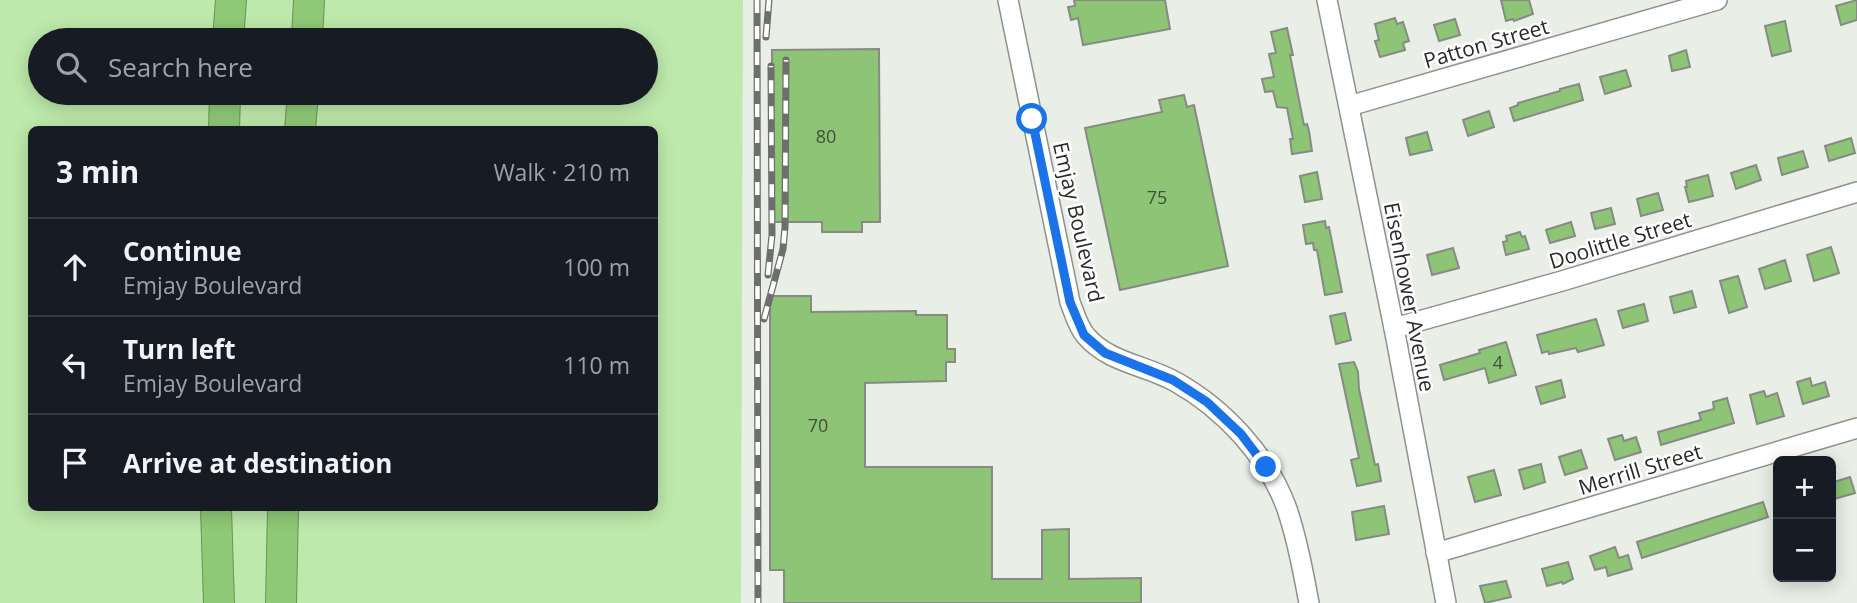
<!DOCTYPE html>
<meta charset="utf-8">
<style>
:root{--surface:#171b24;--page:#242831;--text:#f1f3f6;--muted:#9ea1a6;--line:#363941}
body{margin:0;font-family:"Open Sans",sans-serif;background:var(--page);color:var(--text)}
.controls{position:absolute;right:21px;bottom:21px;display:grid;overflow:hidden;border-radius:10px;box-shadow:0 4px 18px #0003}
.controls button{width:63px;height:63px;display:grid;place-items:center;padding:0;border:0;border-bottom:2px solid var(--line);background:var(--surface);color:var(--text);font:35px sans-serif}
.stop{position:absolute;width:21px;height:21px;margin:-16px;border:5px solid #1a73e8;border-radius:50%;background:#fff}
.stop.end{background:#1a73e8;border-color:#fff;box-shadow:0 2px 7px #0008}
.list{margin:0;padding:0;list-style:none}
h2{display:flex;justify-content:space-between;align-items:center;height:91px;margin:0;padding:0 28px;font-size:30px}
h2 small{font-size:23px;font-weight:400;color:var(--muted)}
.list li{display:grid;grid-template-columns:46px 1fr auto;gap:21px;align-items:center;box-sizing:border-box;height:98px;padding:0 28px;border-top:2px solid var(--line)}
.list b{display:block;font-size:26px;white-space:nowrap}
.list p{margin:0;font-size:23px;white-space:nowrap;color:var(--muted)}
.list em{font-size:23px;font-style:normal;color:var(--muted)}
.icon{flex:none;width:38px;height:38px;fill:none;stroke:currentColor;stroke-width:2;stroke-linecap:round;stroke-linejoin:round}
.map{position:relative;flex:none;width:1857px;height:603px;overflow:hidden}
.search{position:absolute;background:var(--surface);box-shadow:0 4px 18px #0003;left:28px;top:28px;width:630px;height:77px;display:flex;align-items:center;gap:18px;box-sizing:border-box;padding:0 24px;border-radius:38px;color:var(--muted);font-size:26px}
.panel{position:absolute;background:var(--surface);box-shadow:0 4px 18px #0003;left:28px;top:126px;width:630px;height:385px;border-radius:10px}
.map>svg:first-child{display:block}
</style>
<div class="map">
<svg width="1857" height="603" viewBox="0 0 1857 603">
<rect width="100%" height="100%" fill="#e9eee7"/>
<g fill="#bee9ac">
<polygon points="0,0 218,0 214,40 40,40 40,93 211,93 211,129 32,130 32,508 207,508 209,603 0,603"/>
<polygon points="240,0 298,0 295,40 237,40"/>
<polygon points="324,0 743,0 741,603 297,603 297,508 654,508 654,130 315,129 317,93 646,93 646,40 320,40"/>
<polygon points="232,93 291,93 288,129 229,130"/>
<polygon points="228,508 272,508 271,603 231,603"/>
</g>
<g fill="#8dc475" stroke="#868b84" stroke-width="2">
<polygon points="1074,0 1165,0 1170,29 1083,45 1078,18 1071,20 1068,7 1075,6"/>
<polygon points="1501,0 1529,0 1533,14 1514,21 1513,19 1506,21"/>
<polygon points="1857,0 1857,20 1841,25 1836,6"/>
<polygon points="1395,18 1397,24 1403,22 1409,41 1403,43 1405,50 1380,57 1375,41 1379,40 1375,24"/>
<polygon points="1455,19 1460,35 1439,41 1434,25"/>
<polygon points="1785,21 1791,51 1772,56 1765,26"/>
<polygon points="1287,28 1293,55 1290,55 1304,125 1307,124 1309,131 1312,151 1292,154 1290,139 1293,139 1287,108 1277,107 1273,91 1265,92 1262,79 1274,77 1269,54 1276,53 1271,32"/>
<polygon points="879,49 880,222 862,222 862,232 822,232 822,222 772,222 772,50"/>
<polygon points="1686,50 1690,67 1672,71 1669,56"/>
<polygon points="1626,70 1631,86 1605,94 1600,77"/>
<polygon points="1579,84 1583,100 1514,121 1510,108 1518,105 1518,103 1560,91 1560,89"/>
<polygon points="1184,95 1187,107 1194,105 1228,266 1120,290 1085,128 1162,112 1159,100"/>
<polygon points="1489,111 1494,127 1468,136 1463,120"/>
<polygon points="1427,132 1432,150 1410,155 1406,138"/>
<polygon points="1851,138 1855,153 1829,161 1825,146"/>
<polygon points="1803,151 1808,167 1782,175 1778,158"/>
<polygon points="1756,165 1761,180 1736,189 1731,173"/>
<polygon points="1317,172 1322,199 1305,202 1300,176"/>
<polygon points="1708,175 1713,196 1689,202 1685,187 1687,187 1686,181"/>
<polygon points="1658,193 1663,210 1641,216 1637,199"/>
<polygon points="1611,208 1615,224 1595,229 1591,213"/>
<polygon points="1325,221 1326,228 1329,227 1342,292 1325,295 1317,250 1314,250 1313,243 1306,244 1303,225"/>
<polygon points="1571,222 1575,236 1550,243 1546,230"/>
<polygon points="1520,232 1522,237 1525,236 1529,249 1506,255 1503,242 1507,241 1506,236"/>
<polygon points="1831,247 1839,273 1814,281 1807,255"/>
<polygon points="1453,248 1459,268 1432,275 1427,255"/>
<polygon points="1785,260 1791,281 1765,289 1759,269"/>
<polygon points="1738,276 1747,307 1729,313 1720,281"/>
<polygon points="1692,291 1696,307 1674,313 1670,297"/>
<polygon points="770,296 811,296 811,312 916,311 916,315 947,315 947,349 955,349 955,362 946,362 946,381 865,383 865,467 992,467 992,579 1042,579 1042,530 1069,529 1069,579 1141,578 1141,603 784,603 784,570 770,570"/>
<polygon points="1644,304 1648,321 1623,328 1618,311"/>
<polygon points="1345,313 1351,340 1336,344 1330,316"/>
<polygon points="1596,319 1604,345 1578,352 1576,348 1549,354 1548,351 1542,353 1537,335"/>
<polygon points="1506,342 1516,375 1489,383 1485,368 1444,380 1440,365 1480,353 1479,350"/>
<polygon points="1354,362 1358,372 1359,389 1375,465 1378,464 1381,481 1357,486 1351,460 1359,458 1339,364"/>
<polygon points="1810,378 1812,386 1825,382 1829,396 1803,404 1797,382"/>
<polygon points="1561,380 1565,397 1541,404 1536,387"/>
<polygon points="1764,391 1766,397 1777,393 1784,416 1757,424 1750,395"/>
<polygon points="1727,398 1734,423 1661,445 1658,432 1701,420 1699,413 1714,409 1713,402"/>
<polygon points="1622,435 1624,441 1636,437 1641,452 1615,460 1608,439"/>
<polygon points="1581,450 1587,468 1565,475 1559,457"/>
<polygon points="1541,464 1545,482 1524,489 1519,470"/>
<polygon points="1494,470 1501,495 1475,502 1468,477"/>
<polygon points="1850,477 1855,493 1831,500 1831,483"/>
<polygon points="1763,502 1768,517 1642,558 1637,542"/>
<polygon points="1384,506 1389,534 1356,540 1352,512"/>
<polygon points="1615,547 1619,558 1628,555 1632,569 1608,576 1606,567 1595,570 1590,556"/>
<polygon points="1568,562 1573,579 1563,584 1562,582 1547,586 1542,569"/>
<polygon points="1506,581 1511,597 1485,603 1480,586"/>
</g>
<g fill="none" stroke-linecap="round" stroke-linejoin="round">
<defs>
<g id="minor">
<path d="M1008,0L1070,302C1074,312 1078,327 1086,336C1109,363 1146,365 1176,382C1224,409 1268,456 1287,509C1297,539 1303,571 1309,603"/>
<polyline points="1327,0 1394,328 1446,603"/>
<polyline points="1349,106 1717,0"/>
<polyline points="1394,328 1562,281 1857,192"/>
<polyline points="1436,553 1857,428"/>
</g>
<g id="highway">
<polyline points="228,40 231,0"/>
<polyline points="307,40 309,0"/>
<polyline points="224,130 225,93"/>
<polyline points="300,130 303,93"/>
<polyline points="216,508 219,603"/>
<polyline points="281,603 283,508"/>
</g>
</defs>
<use href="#minor" stroke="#8d928b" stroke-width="22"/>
<use href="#highway" stroke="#6c915a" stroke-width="32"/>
<use href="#minor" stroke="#fff" stroke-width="19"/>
<use href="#highway" stroke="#90c976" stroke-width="30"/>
<defs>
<g id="rail">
<polyline points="757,0 758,603"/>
<polyline points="766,37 769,0"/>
<polyline points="768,275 772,235 771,66"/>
<polyline points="764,319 783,249 785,227 786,60"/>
</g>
</defs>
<use href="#rail" stroke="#6c6f6b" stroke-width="7"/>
<use href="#rail" stroke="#fff" stroke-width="4.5" stroke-dasharray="13" stroke-linecap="butt"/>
</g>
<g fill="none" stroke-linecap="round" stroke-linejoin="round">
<polyline stroke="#1a73e8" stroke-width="9" points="1032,119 1070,302 1084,335 1105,353 1173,380 1207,402 1241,434 1266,467"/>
</g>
<g text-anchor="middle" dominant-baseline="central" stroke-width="5" stroke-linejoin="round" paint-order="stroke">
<g font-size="18" fill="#41503a">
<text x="826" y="136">80</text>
<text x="1157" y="197">75</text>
<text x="1498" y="362">4</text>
<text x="818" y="425">70</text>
</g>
<g font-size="21" fill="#282a27" stroke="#fff">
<text transform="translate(1486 43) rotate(-16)">Patton Street</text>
<text transform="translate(1079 222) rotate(77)">Emjay Boulevard</text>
<text transform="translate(1620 240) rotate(-17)">Doolittle Street</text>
<text transform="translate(1410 297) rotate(79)">Eisenhower Avenue</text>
<text transform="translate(1640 469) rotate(-17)">Merrill Street</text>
</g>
</g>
</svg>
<div class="controls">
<button>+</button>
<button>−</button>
</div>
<div class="stop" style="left:1032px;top:119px"></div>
<div class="stop end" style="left:1266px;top:467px"></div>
<div class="search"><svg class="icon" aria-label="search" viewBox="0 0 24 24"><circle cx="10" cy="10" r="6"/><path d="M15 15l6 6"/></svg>Search here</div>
<section class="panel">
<h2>3 min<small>Walk · 210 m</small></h2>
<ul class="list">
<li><svg class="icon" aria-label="ahead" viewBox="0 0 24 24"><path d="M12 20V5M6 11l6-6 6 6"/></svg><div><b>Continue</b><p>Emjay Boulevard</p></div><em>100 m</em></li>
<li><svg class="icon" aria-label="left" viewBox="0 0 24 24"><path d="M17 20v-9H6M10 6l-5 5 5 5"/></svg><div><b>Turn left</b><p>Emjay Boulevard</p></div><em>110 m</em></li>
<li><svg class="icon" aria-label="arrive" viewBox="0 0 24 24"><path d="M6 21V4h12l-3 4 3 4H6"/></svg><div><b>Arrive at destination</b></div></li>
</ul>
</section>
</div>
